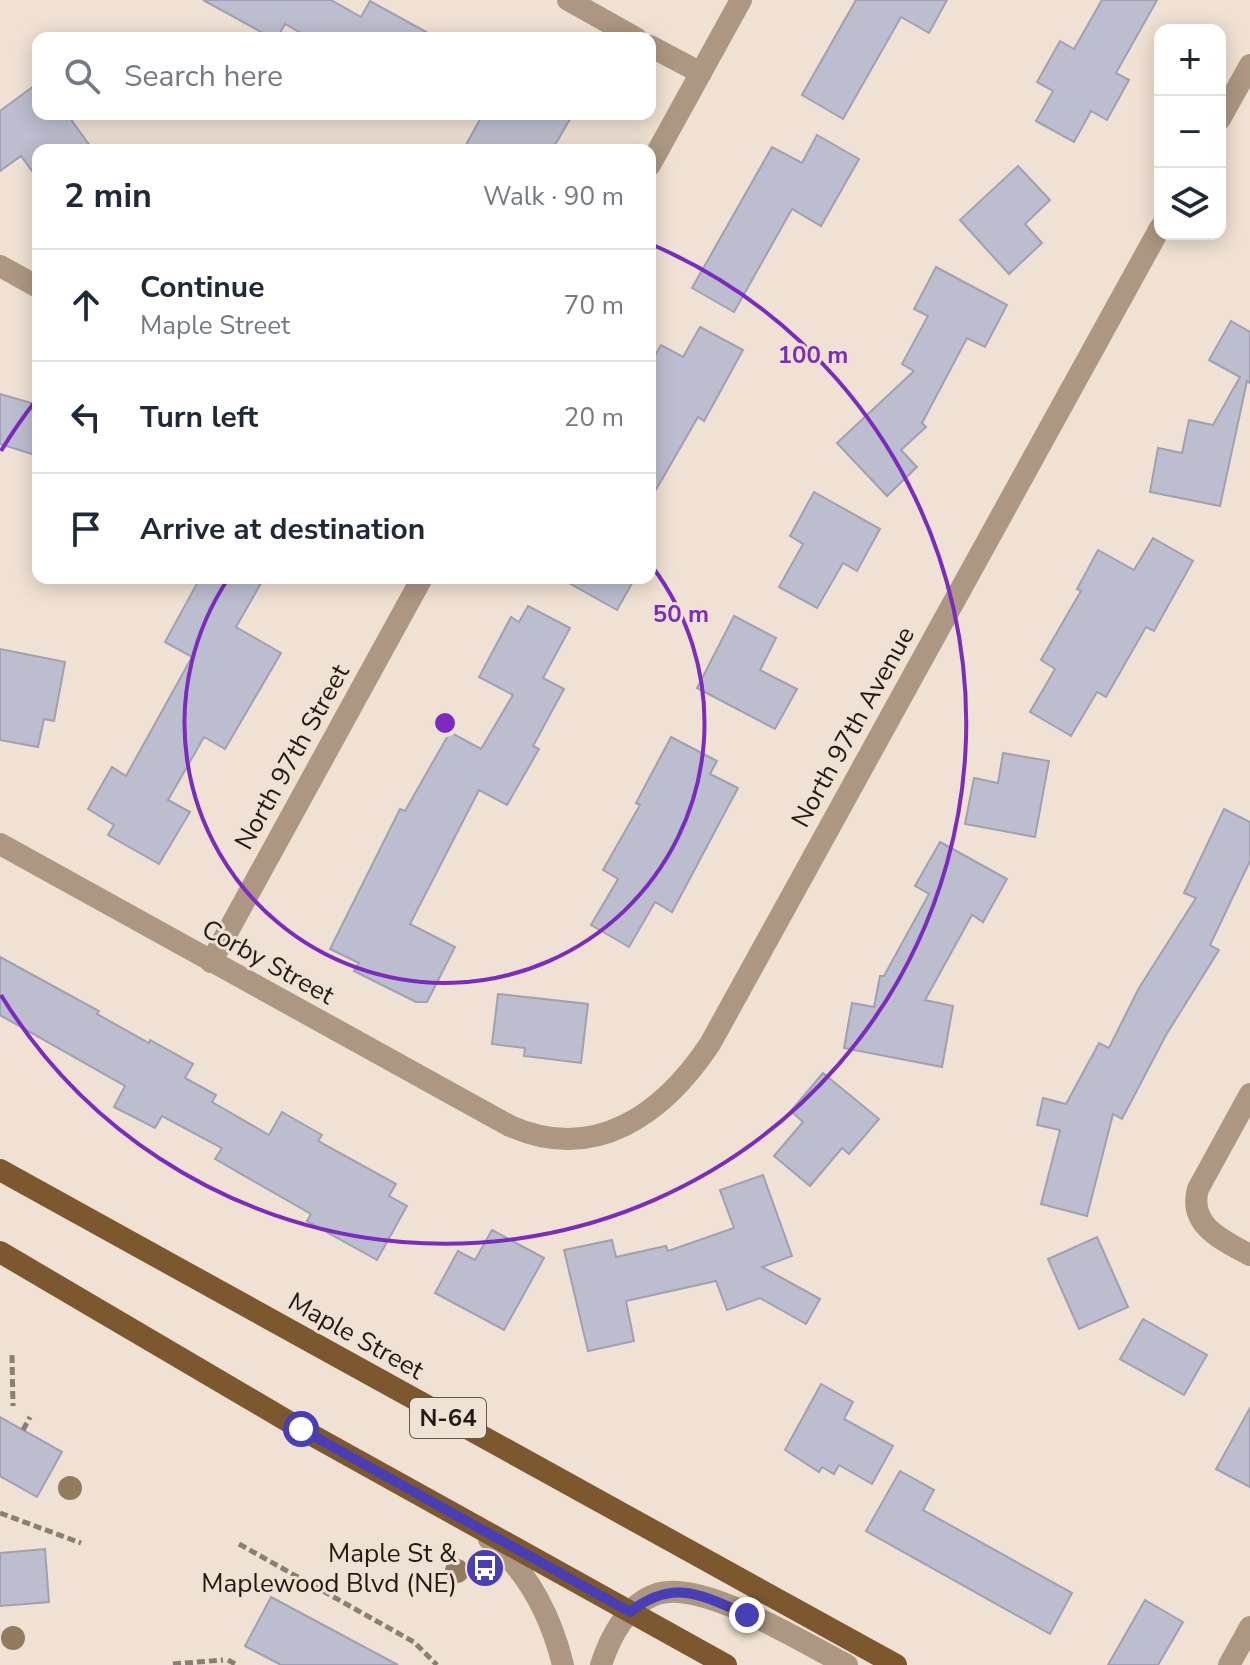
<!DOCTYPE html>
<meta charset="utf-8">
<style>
:root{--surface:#fff;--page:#f2f2f3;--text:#1f2937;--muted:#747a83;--line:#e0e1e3}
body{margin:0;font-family:"Nunito Sans",sans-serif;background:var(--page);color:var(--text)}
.controls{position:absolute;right:24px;top:24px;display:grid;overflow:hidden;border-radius:16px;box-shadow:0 4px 20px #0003}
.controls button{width:72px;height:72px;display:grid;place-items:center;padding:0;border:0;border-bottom:2px solid var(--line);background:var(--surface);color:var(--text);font:40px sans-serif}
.stop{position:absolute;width:24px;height:24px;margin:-18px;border:6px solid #483eb5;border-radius:50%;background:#fff}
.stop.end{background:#483eb5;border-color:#fff;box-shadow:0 2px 8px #0008}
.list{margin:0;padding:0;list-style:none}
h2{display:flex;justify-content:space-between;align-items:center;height:104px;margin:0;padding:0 32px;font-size:34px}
h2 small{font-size:26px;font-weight:400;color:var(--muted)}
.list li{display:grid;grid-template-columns:52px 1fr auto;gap:24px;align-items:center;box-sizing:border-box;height:112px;padding:0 32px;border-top:2px solid var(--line)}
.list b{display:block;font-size:30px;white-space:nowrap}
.list p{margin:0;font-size:26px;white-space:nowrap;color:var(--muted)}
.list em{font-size:26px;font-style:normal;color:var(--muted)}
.icon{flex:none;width:44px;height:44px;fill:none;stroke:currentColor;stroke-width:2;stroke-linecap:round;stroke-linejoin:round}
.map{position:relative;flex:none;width:1250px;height:1665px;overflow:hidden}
.search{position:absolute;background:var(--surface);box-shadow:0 4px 20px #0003;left:32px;top:32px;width:624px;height:88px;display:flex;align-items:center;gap:20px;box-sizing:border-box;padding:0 28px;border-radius:16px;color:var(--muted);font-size:30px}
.panel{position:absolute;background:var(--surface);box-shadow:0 4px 20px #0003;left:32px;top:144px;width:624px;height:440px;border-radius:16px}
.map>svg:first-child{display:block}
</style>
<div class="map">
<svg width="1250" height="1665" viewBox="0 0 1250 1665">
<rect width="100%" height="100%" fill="#efe1d3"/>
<g fill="#bcbecf" stroke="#9fa1b2" stroke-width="2">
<polygon points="203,0 331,0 361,17 370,1 437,38 310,38 285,24 277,38 272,38"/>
<polygon points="856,0 947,0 929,33 901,17 843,119 802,95"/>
<polygon points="1102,0 1157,0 1116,73 1129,80 1107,120 1091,111 1074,142 1036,121 1053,91 1037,82 1060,41 1074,49"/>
<polygon points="38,83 38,114 67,114 93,150 38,150 38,179 21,156 0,171 0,111"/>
<polygon points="483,114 573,114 552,150 463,150"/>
<polygon points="817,135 859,159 821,226 792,209 734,312 692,288 772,147 802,163"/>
<polygon points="1018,166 1050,200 1025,224 1042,243 1009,274 960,220"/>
<polygon points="936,267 1007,305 985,347 967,338 922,423 926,427 901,450 917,467 887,496 837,443 914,371 902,364 928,316 914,309"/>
<polygon points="1231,321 1250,332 1250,383 1247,381 1220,506 1150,492 1158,448 1182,453 1189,420 1213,425 1240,377 1209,360"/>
<polygon points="700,327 743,350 704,421 698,417 650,500 650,364 661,345 683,357"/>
<polygon points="0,394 38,405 38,434 32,454 0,444"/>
<polygon points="814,492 880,529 857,571 843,563 817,608 779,587 803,544 790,536"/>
<polygon points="1153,538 1193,561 1154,631 1146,627 1106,697 1097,692 1071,736 1030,712 1055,669 1041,660 1081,591 1077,589 1098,550 1134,570"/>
<polygon points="200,578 264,578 236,627 281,653 225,749 204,737 168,800 190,812 159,864 108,835 114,825 88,809 112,767 126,776 192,657 165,642"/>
<polygon points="560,578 635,578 617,610"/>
<polygon points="528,606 570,628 543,678 564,689 533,746 539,749 507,805 479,790 410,924 455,947 427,1002 416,1002 354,971 359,963 330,949 400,809 405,811 450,732 481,749 513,695 479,677 511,617 519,622"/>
<polygon points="734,616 776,638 760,670 797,689 775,729 697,688"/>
<polygon points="0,649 65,662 54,721 44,719 38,747 0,740"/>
<polygon points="671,737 717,761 710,774 738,788 672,912 655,902 629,947 591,925 618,879 603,870 640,805 636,803"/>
<polygon points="1003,753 1049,761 1035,837 965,824 974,778 998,783"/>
<polygon points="1224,809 1250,822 1250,861 1210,945 1219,950 1166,1035 1122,1119 1113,1114 1087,1216 1041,1204 1060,1130 1037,1125 1043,1098 1066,1104 1099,1043 1109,1048 1139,988 1196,898 1184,893"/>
<polygon points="940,842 1007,879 983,922 972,915 925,1000 953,1006 942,1067 844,1048 852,1003 874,1007 880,976 884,976 929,894 915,886"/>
<polygon points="0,957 99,1011 97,1014 149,1043 150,1040 193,1064 185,1078 216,1095 212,1102 269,1135 282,1112 322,1135 318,1141 396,1184 389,1196 407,1206 377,1260 307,1221 311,1214 215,1159 222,1148 162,1116 155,1128 114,1107 125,1086 0,1015"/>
<polygon points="498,994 588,1004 581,1063 524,1056 525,1048 492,1044"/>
<polygon points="823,1073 879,1119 849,1154 842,1148 810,1186 774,1156 803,1122 791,1111"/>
<polygon points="763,1175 792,1256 762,1267 820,1299 806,1324 760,1298 727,1310 716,1281 626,1301 634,1341 588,1351 564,1250 612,1240 616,1257 666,1246 668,1251 734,1228 720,1190"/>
<polygon points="492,1230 544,1258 504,1330 435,1293 458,1251 475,1260"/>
<polygon points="1097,1237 1128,1307 1079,1329 1048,1259"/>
<polygon points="1143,1319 1207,1355 1184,1395 1120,1359"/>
<polygon points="821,1384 853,1402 844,1419 893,1446 872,1484 839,1465 834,1474 822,1467 819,1472 785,1450"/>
<polygon points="1250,1408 1250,1487 1216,1469"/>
<polygon points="0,1417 62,1452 37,1497 0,1476"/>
<polygon points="900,1471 934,1490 923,1510 1072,1593 1050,1634 866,1531"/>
<polygon points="45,1549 49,1602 0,1606 0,1553"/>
<polygon points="271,1597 398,1665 281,1665 245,1646"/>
<polygon points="1145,1600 1183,1622 1158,1665 1108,1665"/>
</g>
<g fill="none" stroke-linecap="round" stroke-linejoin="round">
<g stroke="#887f75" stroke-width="5" stroke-dasharray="8 4" stroke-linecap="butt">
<polyline points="12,1355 13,1406"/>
<polyline points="23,1430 30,1417"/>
<polyline points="0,1513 81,1543"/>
<polyline points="239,1544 414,1642 437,1665"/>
<polyline points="228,1660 237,1665"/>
<polyline points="173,1664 223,1660"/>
</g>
<g stroke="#ad9782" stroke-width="22">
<polyline points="568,0 636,38"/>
<polyline points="650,46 701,73"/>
<polyline points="1220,119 1250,65"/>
<polyline points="650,165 741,0"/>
<polyline points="0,266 38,287"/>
<path d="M0,844L510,1126C596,1164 664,1113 710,1044L1160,228"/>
<polyline points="211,962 422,578"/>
<path d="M1250,1094L1198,1189C1188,1225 1222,1240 1250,1255"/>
<polyline points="1229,1665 1250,1627"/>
</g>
<g stroke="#ad9782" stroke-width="22">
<path d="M489,1539C529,1572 551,1616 563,1665"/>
<path d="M601,1665C610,1637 627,1604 657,1594C703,1579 805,1644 847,1665"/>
</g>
<g stroke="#7d582f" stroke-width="22">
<polyline points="0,1170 896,1665"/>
<polyline points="0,1252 301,1429 726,1665"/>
</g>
</g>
<g fill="#937b5f">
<circle cx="70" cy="1488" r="12"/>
<circle cx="457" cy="1571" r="12"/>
<circle cx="13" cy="1638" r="12"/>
</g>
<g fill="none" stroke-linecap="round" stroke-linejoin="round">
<path stroke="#483eb5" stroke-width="10" d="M301,1429L630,1612C673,1578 702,1595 747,1615"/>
</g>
<g fill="none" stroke="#7b2cbf" stroke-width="4">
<path d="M651 565A260 260 0 1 1 228 579"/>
<path d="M1 451A521 521 0 0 1 37 399M653 245A521 521 0 1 1 1 995"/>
</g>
<defs>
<symbol id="bus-disc" viewBox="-11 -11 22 22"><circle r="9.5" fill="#483eb5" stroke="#efe1d3"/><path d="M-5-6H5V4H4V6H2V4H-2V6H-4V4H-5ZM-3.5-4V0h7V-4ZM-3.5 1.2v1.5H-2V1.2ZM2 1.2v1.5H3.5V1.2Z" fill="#fff"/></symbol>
</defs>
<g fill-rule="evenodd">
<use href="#bus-disc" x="463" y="1546" width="44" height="44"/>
</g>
<g text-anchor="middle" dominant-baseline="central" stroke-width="6" stroke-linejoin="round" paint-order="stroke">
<rect fill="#efe1d3" stroke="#5e564f" stroke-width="2" x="410" y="1398" width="76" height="40" rx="6"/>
<g font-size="24" font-weight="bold" fill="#201b16">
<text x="448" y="1418">N-64</text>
</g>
<g font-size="26" fill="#201b16" stroke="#efe1d3">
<text transform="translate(853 727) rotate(-61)">North 97th Avenue</text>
<text transform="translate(292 757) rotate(-61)">North 97th Street</text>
<text transform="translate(268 962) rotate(29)">Corby Street</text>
<text transform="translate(356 1336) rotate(29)">Maple Street</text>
</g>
<g font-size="26" fill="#201b16" stroke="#efe1d3" text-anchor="end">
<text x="457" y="1553">Maple St &amp;<tspan x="457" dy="30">Maplewood Blvd (NE)</tspan></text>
</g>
</g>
<circle cx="445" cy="723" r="12" fill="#7b2cbf" stroke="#efe1d3" stroke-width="4"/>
<g font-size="24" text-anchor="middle" font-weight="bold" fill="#7b2cbf" stroke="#efe1d3" stroke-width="6" stroke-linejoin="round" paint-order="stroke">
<text x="813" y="363">100 m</text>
<text x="681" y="622">50 m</text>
</g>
</svg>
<div class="controls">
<button>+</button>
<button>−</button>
<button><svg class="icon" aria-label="layers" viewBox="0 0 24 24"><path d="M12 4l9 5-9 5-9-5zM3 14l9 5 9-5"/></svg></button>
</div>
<div class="stop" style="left:301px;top:1429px"></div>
<div class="stop end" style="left:747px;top:1615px"></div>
<div class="search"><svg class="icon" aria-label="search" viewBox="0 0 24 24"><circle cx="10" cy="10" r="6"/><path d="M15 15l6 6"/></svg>Search here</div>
<section class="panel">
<h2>2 min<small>Walk · 90 m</small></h2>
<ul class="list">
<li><svg class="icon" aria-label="ahead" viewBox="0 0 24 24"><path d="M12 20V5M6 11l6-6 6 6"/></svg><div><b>Continue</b><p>Maple Street</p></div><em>70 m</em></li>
<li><svg class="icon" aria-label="left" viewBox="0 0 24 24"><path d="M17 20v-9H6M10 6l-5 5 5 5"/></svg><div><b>Turn left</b></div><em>20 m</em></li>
<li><svg class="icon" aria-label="arrive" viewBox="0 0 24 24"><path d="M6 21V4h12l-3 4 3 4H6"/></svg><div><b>Arrive at destination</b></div></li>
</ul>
</section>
</div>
